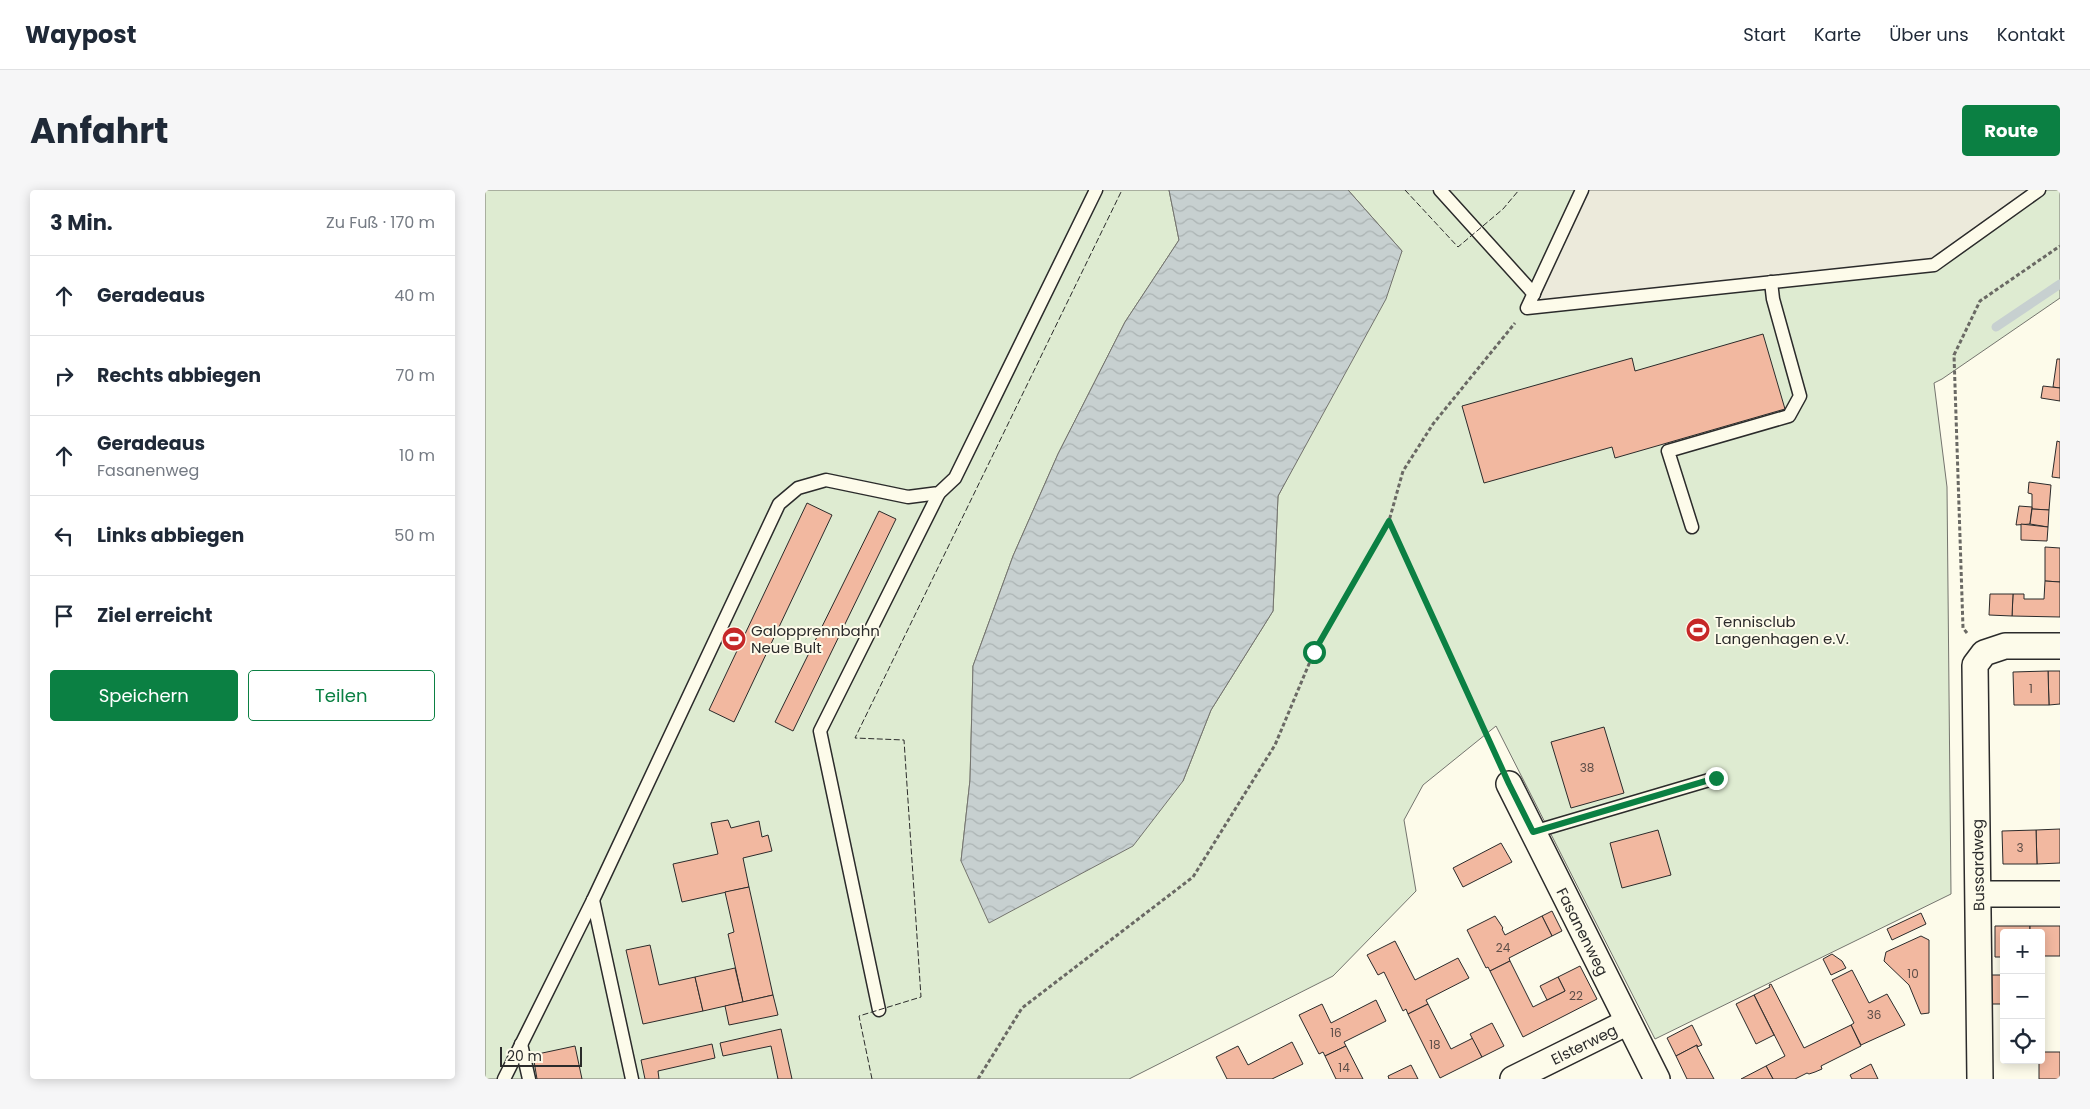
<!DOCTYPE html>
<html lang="de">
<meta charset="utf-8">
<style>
:root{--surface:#fff;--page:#f6f6f7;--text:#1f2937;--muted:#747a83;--line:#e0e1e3;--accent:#0b8043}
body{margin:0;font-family:Poppins,sans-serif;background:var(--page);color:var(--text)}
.controls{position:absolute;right:15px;bottom:15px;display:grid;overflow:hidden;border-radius:5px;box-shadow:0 2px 12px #0003}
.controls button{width:45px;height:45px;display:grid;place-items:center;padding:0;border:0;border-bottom:1px solid var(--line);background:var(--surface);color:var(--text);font:25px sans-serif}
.scale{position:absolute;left:15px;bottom:12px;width:82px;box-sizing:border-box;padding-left:5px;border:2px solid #2b2b2b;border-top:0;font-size:14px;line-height:18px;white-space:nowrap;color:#2b2b2b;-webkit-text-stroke:4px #fdfbea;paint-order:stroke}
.stop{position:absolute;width:15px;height:15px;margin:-11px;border:4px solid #0b8043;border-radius:50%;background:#fff}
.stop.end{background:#0b8043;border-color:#fff;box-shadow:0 1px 5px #0008}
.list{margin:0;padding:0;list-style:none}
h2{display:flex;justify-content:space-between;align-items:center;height:65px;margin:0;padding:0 20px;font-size:21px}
h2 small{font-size:16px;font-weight:400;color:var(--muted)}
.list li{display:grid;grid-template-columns:32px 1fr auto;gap:15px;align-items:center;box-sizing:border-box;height:80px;padding:0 20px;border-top:1px solid var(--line)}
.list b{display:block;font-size:19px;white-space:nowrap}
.list p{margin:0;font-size:16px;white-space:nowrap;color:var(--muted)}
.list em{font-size:16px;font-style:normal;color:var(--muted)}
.actions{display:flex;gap:10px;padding:15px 20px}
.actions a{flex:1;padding:11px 0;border:1px solid var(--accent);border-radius:5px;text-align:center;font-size:18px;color:var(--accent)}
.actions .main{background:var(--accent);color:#fff}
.icon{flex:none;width:28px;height:28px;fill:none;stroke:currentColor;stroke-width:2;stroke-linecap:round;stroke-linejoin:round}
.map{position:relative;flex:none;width:1575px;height:889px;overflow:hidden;border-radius:5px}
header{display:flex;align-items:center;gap:30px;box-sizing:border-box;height:70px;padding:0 25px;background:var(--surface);border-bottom:1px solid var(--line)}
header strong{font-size:24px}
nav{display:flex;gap:28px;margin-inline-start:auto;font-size:18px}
.intro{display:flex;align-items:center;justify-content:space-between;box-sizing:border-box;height:120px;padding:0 30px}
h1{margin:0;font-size:35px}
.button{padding:12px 22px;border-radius:5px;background:var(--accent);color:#fff;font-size:18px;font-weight:700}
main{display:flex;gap:30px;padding:0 30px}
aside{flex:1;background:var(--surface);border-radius:5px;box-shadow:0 2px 12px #0003}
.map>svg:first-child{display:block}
</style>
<header>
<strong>Waypost</strong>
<nav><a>Start</a><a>Karte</a><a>Über uns</a><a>Kontakt</a></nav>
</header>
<div class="intro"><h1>Anfahrt</h1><a class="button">Route</a></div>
<main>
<aside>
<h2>3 Min.<small>Zu Fuß · 170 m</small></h2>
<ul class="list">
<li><svg class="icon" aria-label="ahead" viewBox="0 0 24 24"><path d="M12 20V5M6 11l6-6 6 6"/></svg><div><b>Geradeaus</b></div><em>40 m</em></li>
<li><svg class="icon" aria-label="right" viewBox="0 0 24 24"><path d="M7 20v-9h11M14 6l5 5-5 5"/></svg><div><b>Rechts abbiegen</b></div><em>70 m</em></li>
<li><svg class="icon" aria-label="ahead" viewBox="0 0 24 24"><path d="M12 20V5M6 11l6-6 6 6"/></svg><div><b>Geradeaus</b><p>Fasanenweg</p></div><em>10 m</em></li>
<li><svg class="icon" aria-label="left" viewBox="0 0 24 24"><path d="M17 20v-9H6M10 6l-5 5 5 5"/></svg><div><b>Links abbiegen</b></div><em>50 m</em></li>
<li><svg class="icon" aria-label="arrive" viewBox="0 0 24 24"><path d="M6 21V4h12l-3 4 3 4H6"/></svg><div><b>Ziel erreicht</b></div></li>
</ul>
<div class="actions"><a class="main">Speichern</a><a>Teilen</a></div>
</aside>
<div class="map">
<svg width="1575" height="889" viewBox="0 0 1575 889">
<defs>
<pattern id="water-waves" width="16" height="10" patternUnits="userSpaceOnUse" patternTransform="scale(1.25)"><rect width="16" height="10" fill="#c7d0d0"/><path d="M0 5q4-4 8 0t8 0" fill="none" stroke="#abb3b3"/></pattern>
</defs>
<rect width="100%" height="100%" fill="#fdfbea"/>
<polygon fill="#deebd1" stroke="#74746e" points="0,0 684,0 694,50 640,132 573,264 528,366 488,476 485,590 476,671 698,591 726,520 788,421 793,306 838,221 917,61 863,0 1575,0 1575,108 1457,189 1449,193 1462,297 1466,704 1170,849 1011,536 938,595 919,630 931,701 848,786 644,889 0,889"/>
<polygon fill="#eceadb" stroke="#74746e" points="1097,0 1554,0 1449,75 1042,118"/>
<polygon fill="url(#water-waves)" stroke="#74746e" points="684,0 863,0 917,61 901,109 793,306 788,421 726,520 698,591 648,656 504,733 476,671 485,590 488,476 528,366 573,264 640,132 694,50"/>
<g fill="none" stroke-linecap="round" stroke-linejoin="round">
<polyline stroke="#c7d0d0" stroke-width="9" points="1511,137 1575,94"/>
</g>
<g fill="#f2b8a0" stroke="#2b2b2b">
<polygon points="1278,144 1300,219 1130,268 1127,257 999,293 977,216 1147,168 1150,181"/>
<polygon points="1572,169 1575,169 1575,198 1568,197"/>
<polygon points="1558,196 1575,198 1575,211 1556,208"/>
<polygon points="1572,251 1575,252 1575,288 1567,287"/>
<polygon points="1544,292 1566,295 1564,320 1547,319 1547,304 1543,303"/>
<polygon points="322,313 347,325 249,532 224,520"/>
<polygon points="1534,316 1547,317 1545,334 1531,335"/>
<polygon points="1547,319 1564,320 1563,337 1545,334"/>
<polygon points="394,321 411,329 308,541 290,532"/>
<polygon points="1536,334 1563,337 1562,351 1536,350"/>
<polygon points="1560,357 1575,358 1575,392 1560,391"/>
<polygon points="1560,391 1575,392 1575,427 1527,426 1528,404 1539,404 1539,409 1559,409"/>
<polygon points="1505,404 1528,404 1527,426 1504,425"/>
<polygon points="1563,481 1575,481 1575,514 1564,515"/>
<polygon points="1563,481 1564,515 1529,515 1528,482"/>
<polygon points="1119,537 1139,603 1086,618 1066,552"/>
<polygon points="243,630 246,638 274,631 277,647 283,645 287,661 258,668 264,697 197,712 188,674 233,664 226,633"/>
<polygon points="1575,639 1575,673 1552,674 1551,640"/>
<polygon points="1173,640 1186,685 1137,698 1125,653"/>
<polygon points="1551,640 1552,674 1518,674 1517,641"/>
<polygon points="1016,653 1027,672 978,697 968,678"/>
<polygon points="264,697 288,805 258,812 243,744 249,742 240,702"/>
<polygon points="1067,721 1077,741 1067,746 1057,726"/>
<polygon points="1436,723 1441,734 1407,750 1402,739"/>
<polygon points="1010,726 1018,738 1017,739 1020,745 1057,726 1067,746 1024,768 1025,771 1005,781 1003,777 1001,778 982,740"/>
<polygon points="1510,736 1545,736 1545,743 1519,743 1519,767 1510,767"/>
<polygon points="1545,736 1575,736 1575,766 1556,766 1556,743 1545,743"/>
<polygon points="1436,746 1444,750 1444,823 1436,824 1424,795 1399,771 1401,762"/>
<polygon points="910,751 930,790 973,768 984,788 941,810 943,814 923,824 921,819 918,821 899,782 893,785 882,765"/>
<polygon points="165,755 174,795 210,787 218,821 158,834 141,760"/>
<polygon points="1347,764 1357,771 1361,778 1346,785 1338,769"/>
<polygon points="1025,771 1048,817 1080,801 1073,787 1095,776 1112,809 1038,847 1005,781"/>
<polygon points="250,778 258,812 218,821 210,787"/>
<polygon points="1367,780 1384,813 1402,804 1420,835 1376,855 1366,835 1369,833 1347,790"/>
<rect x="1503" y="785" width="16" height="29"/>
<polygon points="1073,787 1080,801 1062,810 1055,796"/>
<polygon points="1286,794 1319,858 1366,835 1376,856 1336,876 1337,879 1330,882 1324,884 1322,883 1310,889 1288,889 1281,876 1300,866 1269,805 1285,797 1284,795"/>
<polygon points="288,805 293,825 244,835 240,816"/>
<polygon points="1269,805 1289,845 1271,854 1251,814"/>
<polygon points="891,810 901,831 859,852 861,856 840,866 838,862 834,864 814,825 837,814 846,833"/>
<polygon points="943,814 966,859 988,848 997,867 955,888 923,824"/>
<polygon points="1007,833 1019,856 997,867 985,844"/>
<polygon points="1207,835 1217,855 1212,857 1212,855 1191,866 1182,848"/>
<polygon points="296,839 307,889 293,889 286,856 238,866 235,853"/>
<polygon points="807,852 818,874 787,889 742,889 731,867 753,856 763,875"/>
<polygon points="227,854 230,868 173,881 174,889 160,889 156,870"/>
<polygon points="1212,855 1212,857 1229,889 1202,889 1191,866"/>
<polygon points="90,856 97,889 52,889 48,865"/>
<polygon points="861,856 878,889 851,889 840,866"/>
<polygon points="1556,862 1575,862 1575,889 1554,889 1554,870 1556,870"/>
<polygon points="1386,874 1393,889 1367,889 1365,885"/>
<polygon points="926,875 933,889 904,889 903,886"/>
<polygon points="1281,876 1288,889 1256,889"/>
</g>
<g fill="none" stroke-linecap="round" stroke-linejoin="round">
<defs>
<g id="lane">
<polyline points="955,0 1049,104"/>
<polyline points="1097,0 1042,118 1449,75 1554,0"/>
<polyline points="1207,337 1183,261 1304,226 1315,206 1288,109 1286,92"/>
<polyline points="1048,642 1231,588"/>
<polyline points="108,710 147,889"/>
<polyline points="394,820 335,541 454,303"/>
<polyline points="36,854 44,889"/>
<polyline points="19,889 108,710 294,314 313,298 341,290 423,307 454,303 470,288 611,0"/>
</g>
<g id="street">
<path id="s1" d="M1024,594L1172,889"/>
<polyline points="1494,704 1575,704"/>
<path id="s2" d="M1028,889L1143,832"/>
<polyline points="1495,889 1490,475 1499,463 1520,456 1575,456"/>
</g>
</defs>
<use href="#lane" stroke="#2b2b2b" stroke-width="15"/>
<use href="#street" stroke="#2b2b2b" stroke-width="28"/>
<g stroke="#6a6964" stroke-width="3" stroke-dasharray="4 2.5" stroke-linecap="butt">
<polyline points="904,331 1014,571"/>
<polyline points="1482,443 1478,438 1469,165 1495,111 1575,56"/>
<polyline points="493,889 537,818 708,687 790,555 829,462 904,331 918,281 948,234 1030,133"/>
</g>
<use href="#lane" stroke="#fdfbea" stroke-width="12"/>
<use href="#street" stroke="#fdfbea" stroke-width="25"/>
<g stroke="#2b2b2b" stroke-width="1" stroke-dasharray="6 2.5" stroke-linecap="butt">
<polyline points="920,0 973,57 1018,19 1034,0"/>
<polyline points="387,889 374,826 436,807 419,550 370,548 637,0"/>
</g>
</g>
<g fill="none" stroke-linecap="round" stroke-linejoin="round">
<polyline stroke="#0b8043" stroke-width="6" points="829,462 904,331 1024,594 1048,642 1231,588"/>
</g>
<defs>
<symbol id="stadium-disc" viewBox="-11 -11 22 22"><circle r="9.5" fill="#c62828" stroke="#fdfbea"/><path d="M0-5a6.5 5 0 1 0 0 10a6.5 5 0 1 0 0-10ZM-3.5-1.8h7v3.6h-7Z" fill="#fff"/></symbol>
</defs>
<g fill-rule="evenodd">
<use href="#stadium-disc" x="1199" y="426" width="28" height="28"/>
<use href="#stadium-disc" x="235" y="435" width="28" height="28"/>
</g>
<g text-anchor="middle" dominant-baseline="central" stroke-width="4" stroke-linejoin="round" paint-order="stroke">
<g font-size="12" fill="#5d4e48">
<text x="1546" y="498">1</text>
<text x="1102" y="577">38</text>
<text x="1535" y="657">3</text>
<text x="1018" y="757">24</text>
<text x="1428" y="783">10</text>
<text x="1091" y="805">22</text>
<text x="1389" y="824">36</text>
<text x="851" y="842">16</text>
<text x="950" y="854">18</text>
<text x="859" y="877">14</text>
</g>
<g font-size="15" fill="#2b2b2b" stroke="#fdfbea" text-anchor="start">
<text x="1230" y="431">Tennisclub<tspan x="1230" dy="17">Langenhagen e.V.</tspan></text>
<text x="266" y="440">Galopprennbahn<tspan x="266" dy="17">Neue Bult</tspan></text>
</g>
<g font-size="15" fill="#2b2b2b" stroke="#fdfbea">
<text transform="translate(1493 675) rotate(-91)">Bussardweg</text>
<text stroke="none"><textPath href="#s1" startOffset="165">Fasanenweg</textPath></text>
<text stroke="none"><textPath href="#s2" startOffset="79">Elsterweg</textPath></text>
</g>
</g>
</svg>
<div class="controls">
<button>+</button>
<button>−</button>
<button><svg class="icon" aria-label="locate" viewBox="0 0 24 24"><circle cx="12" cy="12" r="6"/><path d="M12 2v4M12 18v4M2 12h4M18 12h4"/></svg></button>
</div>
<div class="scale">20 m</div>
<div class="stop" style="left:829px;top:462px"></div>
<div class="stop end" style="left:1231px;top:588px"></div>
</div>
</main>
